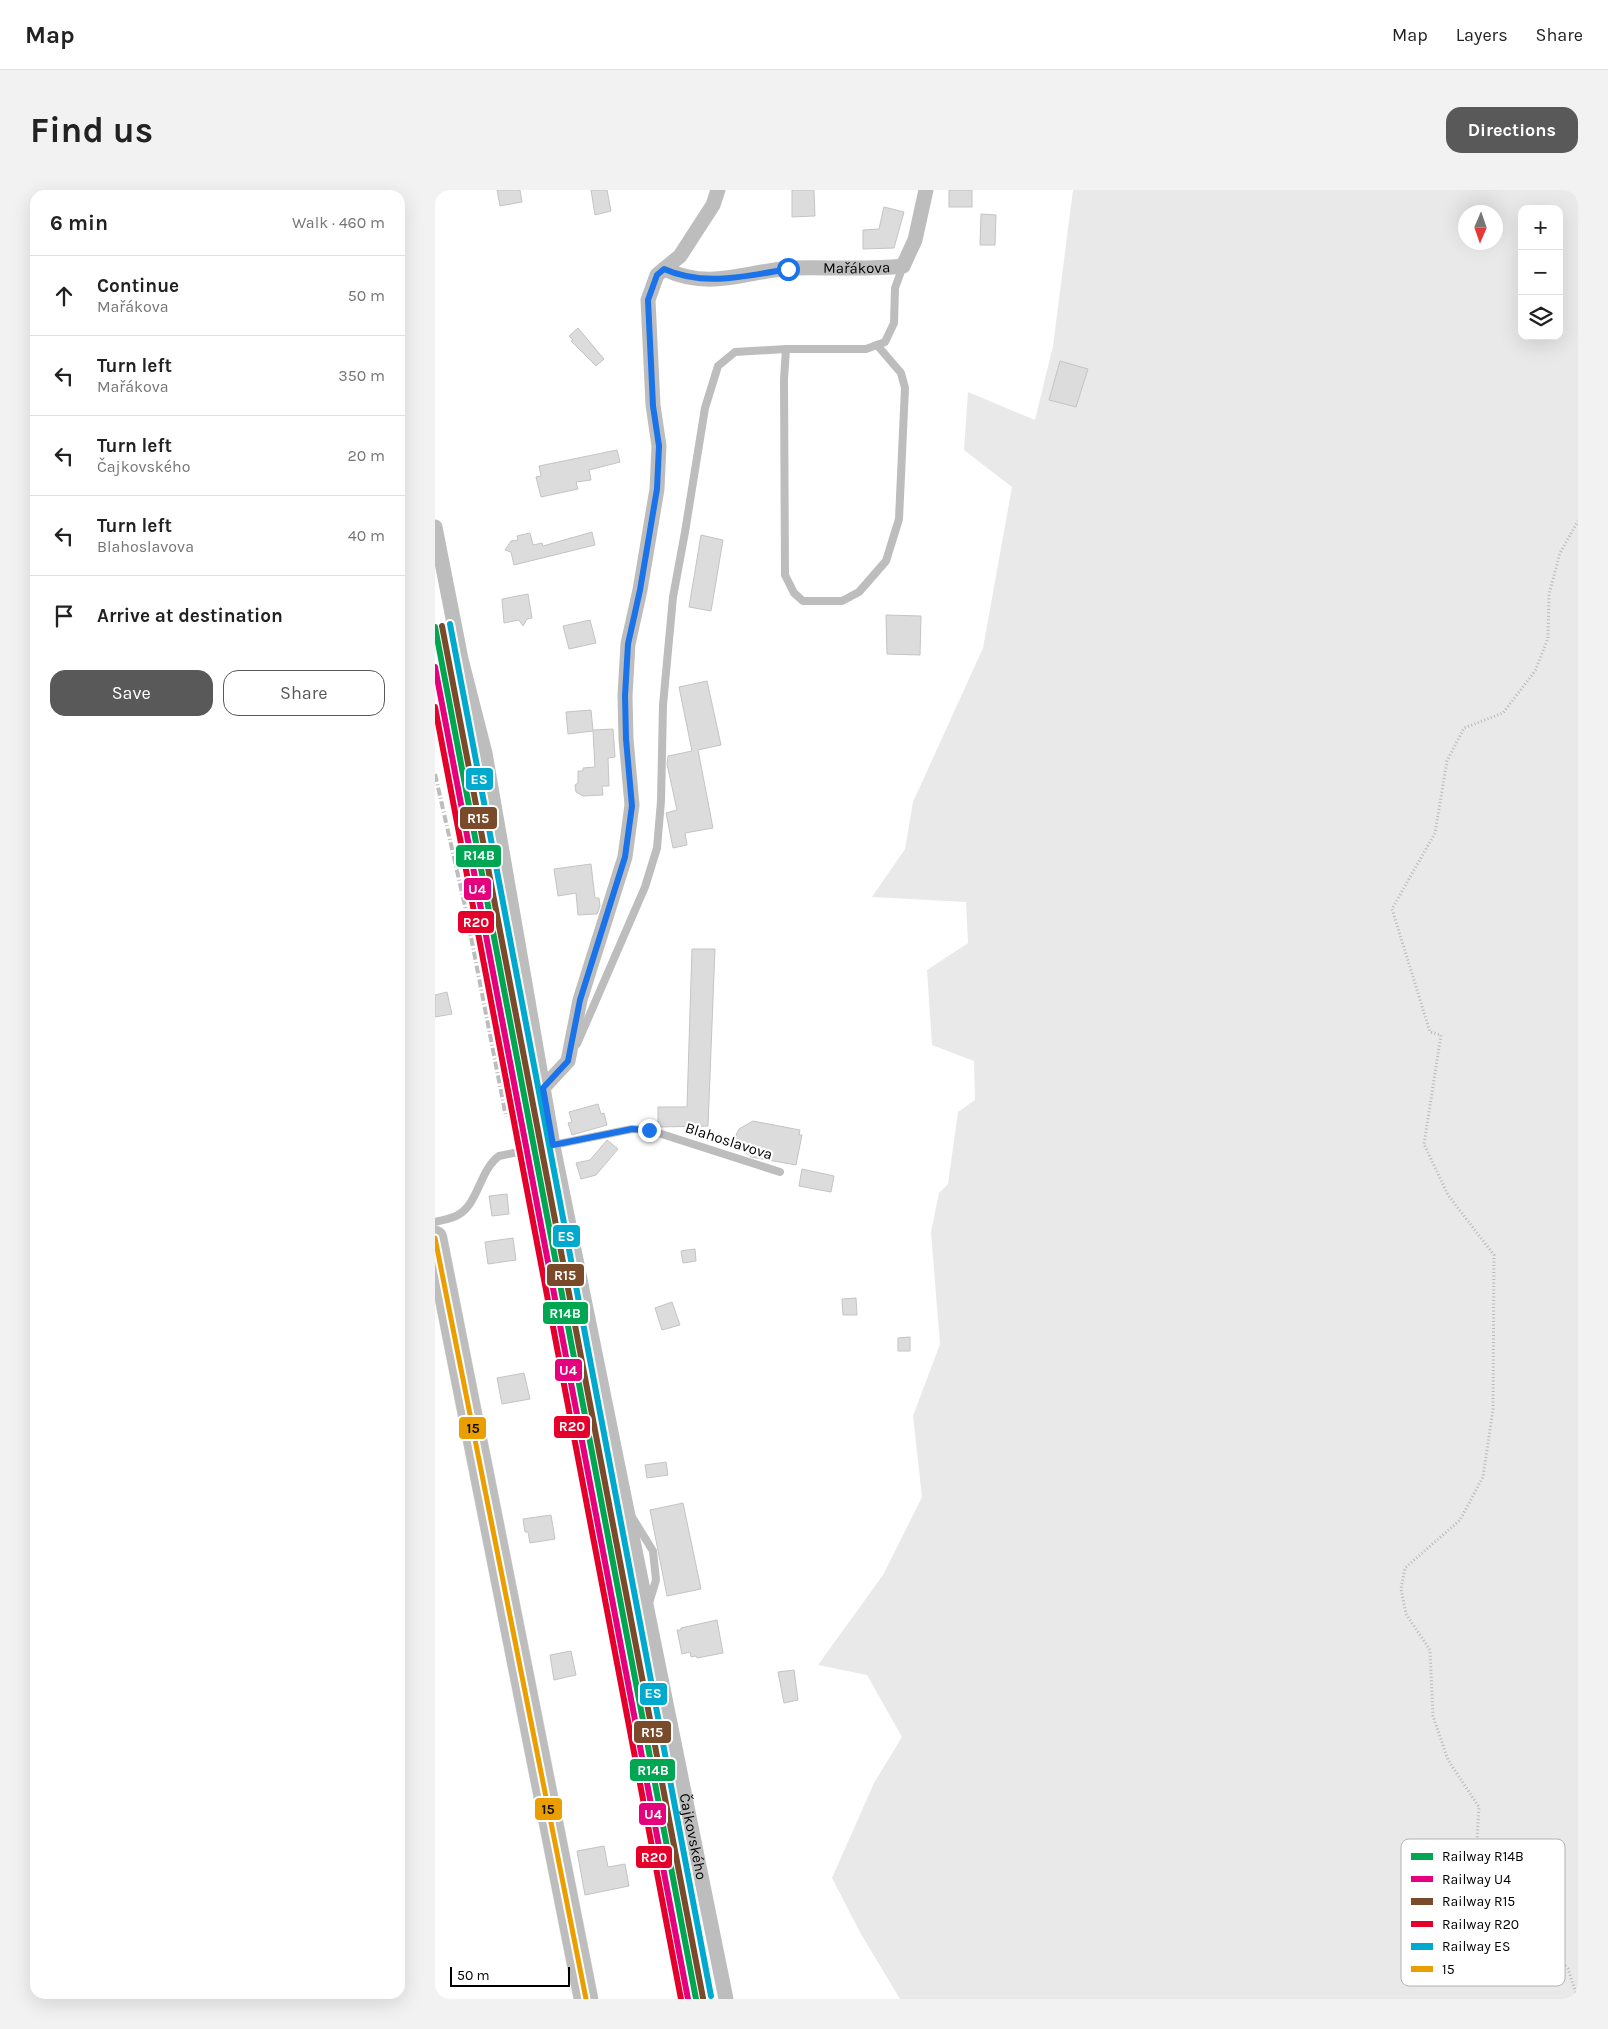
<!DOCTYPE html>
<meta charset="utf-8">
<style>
:root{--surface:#fff;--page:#f2f2f2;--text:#222;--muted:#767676;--line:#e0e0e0;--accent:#595959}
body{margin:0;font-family:Karla,sans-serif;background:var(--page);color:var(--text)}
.controls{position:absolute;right:15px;top:15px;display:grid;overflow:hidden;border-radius:10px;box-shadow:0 5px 20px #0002}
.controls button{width:45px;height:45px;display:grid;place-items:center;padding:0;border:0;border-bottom:1px solid var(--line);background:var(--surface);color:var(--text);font:25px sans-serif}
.compass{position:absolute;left:1023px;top:15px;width:45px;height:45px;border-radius:50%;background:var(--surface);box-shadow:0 5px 20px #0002;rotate:182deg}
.scale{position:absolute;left:15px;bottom:12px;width:120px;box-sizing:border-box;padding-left:5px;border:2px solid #000;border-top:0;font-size:14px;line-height:18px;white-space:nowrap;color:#000;-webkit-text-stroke:4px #fff;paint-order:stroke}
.stop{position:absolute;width:15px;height:15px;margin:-11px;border:4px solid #1a73e8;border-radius:50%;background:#fff}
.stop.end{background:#1a73e8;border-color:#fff;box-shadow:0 1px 5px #0008}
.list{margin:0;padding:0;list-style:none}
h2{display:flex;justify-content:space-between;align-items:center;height:65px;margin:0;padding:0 20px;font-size:21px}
h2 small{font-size:16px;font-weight:400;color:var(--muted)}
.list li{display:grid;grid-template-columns:32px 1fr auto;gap:15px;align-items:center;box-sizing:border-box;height:80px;padding:0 20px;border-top:1px solid var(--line)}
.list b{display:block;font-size:19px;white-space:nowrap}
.list p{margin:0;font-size:16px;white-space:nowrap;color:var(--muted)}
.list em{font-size:16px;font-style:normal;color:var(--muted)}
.actions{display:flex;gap:10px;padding:15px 20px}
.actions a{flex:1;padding:11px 0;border:1px solid var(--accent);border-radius:15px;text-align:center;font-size:18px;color:var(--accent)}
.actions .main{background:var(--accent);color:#fff}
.icon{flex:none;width:28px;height:28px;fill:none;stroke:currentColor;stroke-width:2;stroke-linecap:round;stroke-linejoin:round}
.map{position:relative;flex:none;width:1143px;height:1809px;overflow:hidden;border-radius:15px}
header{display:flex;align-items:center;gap:30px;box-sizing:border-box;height:70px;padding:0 25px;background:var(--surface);border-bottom:1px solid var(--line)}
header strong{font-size:24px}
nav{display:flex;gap:28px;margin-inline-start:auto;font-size:18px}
.intro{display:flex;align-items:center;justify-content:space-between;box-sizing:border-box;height:120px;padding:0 30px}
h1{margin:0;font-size:35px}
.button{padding:12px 22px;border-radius:15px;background:var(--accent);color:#fff;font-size:18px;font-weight:700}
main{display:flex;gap:30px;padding:0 30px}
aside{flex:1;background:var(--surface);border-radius:15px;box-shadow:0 5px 20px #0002}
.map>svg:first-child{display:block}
</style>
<header>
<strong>Map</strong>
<nav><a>Map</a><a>Layers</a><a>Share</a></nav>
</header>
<div class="intro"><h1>Find us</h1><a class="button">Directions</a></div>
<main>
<aside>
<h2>6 min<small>Walk · 460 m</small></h2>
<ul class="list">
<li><svg class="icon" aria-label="ahead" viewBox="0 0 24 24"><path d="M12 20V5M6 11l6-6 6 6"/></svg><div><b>Continue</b><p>Mařákova</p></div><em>50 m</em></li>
<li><svg class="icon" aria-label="left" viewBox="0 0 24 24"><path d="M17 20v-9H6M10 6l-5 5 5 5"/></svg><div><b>Turn left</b><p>Mařákova</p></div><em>350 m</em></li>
<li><svg class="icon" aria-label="left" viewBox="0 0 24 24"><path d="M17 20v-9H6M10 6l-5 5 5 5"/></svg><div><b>Turn left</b><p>Čajkovského</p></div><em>20 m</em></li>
<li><svg class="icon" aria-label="left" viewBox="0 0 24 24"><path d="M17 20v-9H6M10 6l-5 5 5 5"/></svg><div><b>Turn left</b><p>Blahoslavova</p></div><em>40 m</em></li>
<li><svg class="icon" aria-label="arrive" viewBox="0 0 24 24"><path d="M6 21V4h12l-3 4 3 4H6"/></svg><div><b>Arrive at destination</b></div></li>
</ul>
<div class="actions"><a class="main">Save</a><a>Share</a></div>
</aside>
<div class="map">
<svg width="1143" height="1809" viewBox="0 0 1143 1809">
<rect width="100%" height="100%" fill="#fff"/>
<path fill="#e9e9e9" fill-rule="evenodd" d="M638,0H1143V1809H465L426,1744L397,1688L439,1593L467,1547L432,1485L383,1475L448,1385L487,1307L478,1226L505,1154L496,1042L504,1003L513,994L523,922L540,910L539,871L497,855L492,780L533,753L531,712L437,707L470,659L478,612L548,458L577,297L529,260L533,202L600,230L618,156ZM1087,19H1124V146H1087ZM1030,22H1060V52H1030Z"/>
<g fill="#dcdcdc" stroke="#c4c4c4">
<polygon points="62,0 85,0 87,12 65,16"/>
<polygon points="156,0 172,0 176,21 160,25"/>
<polygon points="357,0 379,0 380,26 357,27"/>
<rect x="514" y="0" width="23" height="17"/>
<polygon points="449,17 469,22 459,58 428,59 428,40 444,39"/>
<polygon points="546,24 561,25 560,55 545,55"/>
<polygon points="143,138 169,169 161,176 136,151 138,150 134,146"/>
<polygon points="625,171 653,179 641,217 614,210"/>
<polygon points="182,260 185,272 154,280 156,290 141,292 143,299 106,307 101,287 106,286 104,276"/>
<polygon points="157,342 160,355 79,375 76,362 70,360 76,351 83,350 82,346 95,343 98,355 107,353 108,356"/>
<polygon points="266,345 288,350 276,421 254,417"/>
<polygon points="93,404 97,428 92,429 88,436 84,430 69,433 67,409"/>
<polygon points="451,425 486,426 485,465 452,464"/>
<polygon points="155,430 161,453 134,459 128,436"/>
<polygon points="272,491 286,555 263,560 278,638 250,643 252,655 238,658 231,623 242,620 232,574 233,566 257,561 244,497"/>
<polygon points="156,520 158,540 178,539 180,567 173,568 174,596 167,596 168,605 148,606 141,602 140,595 143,593 143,581 148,581 148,578 160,577 158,541 133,544 131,522"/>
<polygon points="156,674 160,708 164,708 165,716 162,724 143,725 141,703 123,706 119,679"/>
<polygon points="257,759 280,759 273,936 223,937 223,917 252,917"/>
<polygon points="12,802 17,824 0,827 0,805"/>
<polygon points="163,914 166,924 169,923 172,935 137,945 133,933 137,932 134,922"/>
<polygon points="318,931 365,940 364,945 367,945 361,975 316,967 303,956 301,945 304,939"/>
<polygon points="172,950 183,959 161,985 146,989 141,973 155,970"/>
<polygon points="367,979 399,986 396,1002 364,996"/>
<polygon points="72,1004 74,1024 57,1026 54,1006"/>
<polygon points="78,1048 81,1070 53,1074 50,1052"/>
<polygon points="260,1059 261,1071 248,1073 246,1061"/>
<polygon points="421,1108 422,1125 408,1125 407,1109"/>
<polygon points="237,1112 245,1135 227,1140 220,1118"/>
<polygon points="475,1147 475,1161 463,1161 463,1148"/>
<polygon points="89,1183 95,1209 67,1214 62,1188"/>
<polygon points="231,1272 233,1285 212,1288 210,1275"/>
<polygon points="248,1313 266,1399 232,1406 215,1320"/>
<polygon points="116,1325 120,1349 95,1353 93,1342 90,1342 88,1329"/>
<polygon points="282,1430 288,1463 262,1468 261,1466 256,1467 255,1462 247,1464 242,1440 246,1440 246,1438"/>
<polygon points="136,1461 141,1485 119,1490 115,1465"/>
<polygon points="359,1480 363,1510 349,1513 343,1482"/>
<polygon points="169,1656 173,1677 190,1674 194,1696 150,1705 142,1661"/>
</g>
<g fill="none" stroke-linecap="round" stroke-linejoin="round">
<defs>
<polyline id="primary" points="0,1048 151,1809"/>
</defs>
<use href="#primary" stroke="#dbdbdb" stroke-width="25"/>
<polyline stroke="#b8b8b8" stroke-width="3" stroke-dasharray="1 2.5" stroke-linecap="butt" points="1143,1809 1133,1779 1041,1666 1044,1617 1013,1570 998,1526 995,1460 971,1424 966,1399 970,1378 1025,1330 1048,1287 1058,1219 1059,1065 1013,1005 989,954 1006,845 995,842 957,719 1000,643 1012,571 1029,538 1068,523 1100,481 1113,448 1114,404 1125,363 1143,331"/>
<g stroke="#bdbdbd" stroke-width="8">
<polyline points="351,159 349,189 350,385 359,403 368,411 407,411 424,402 451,371 464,329 470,198 466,183 442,155"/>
<polyline points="142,854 210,697 222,658 226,611 228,515 238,407 250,342 270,218 283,176 300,162 351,159 431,159 450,152 459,133 460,98 468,76"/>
<path d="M0,1032C7,1030 16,1029 23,1025C44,1013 44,981 64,966L197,939L214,940L345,982"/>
<polyline points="197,1327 218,1361 221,1390 214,1413"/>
</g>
<g stroke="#bdbdbd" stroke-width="15">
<path id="s1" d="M229,79C276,101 311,81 357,78C394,77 431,80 468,76L480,50L491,0"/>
<path id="s2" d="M0,337L26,469L50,563L119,961L291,1809"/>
<polyline points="108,898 133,871 145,810 190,667 197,615 191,549 190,506 193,454 205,400 222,299 224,256 218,215 213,110 222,85 245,66 278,15 283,0"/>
</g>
<use href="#primary" stroke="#bdbdbd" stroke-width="24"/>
<polyline stroke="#bdbdbd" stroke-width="4" stroke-dasharray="8 2.5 1 2.5" stroke-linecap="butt" points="0,584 30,716 71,927"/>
<defs>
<polyline id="bus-1" points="0,1048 151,1809"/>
</defs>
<use href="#bus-1" stroke="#fff" stroke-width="9"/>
<use href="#bus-1" stroke="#eb9e00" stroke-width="5"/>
<defs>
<polyline id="rail-1" points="0,437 261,1809"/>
<polyline id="rail-2" points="0,477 253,1809"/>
<polyline id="rail-3" points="7,436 268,1808"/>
<polyline id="rail-4" points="0,517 246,1809"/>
<polyline id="rail-5" points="15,434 276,1806"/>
</defs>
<use href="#rail-1" stroke="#fff" stroke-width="10"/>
<use href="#rail-2" stroke="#fff" stroke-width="10"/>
<use href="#rail-3" stroke="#fff" stroke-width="10"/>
<use href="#rail-4" stroke="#fff" stroke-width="10"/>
<use href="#rail-5" stroke="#fff" stroke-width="10"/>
<use href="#rail-1" stroke="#00a651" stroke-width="6"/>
<use href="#rail-2" stroke="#e5007d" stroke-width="6"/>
<use href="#rail-3" stroke="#7a4b2a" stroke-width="6"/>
<use href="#rail-4" stroke="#e4002b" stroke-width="6"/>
<use href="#rail-5" stroke="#00a9ce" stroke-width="6"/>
</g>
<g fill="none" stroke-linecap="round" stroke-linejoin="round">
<path stroke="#1a73e8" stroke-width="6" d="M214,940L197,939L118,955L108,898L133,871L145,810L190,667L197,616L191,549L190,506L193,454L205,400L222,299L224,256L218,216L213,110L222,85L229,79C269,97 312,86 353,79"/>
</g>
<g text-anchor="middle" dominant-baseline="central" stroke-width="4.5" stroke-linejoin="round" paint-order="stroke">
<g font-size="15" fill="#000" stroke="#fff">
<text stroke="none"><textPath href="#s1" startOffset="195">Mařákova</textPath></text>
<text transform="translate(294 951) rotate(18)">Blahoslavova</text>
<text stroke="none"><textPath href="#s2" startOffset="1335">Čajkovského</textPath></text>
</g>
</g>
<rect x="966" y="1649" width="164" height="147" rx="8" fill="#fff" stroke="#b2b2b2" stroke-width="1"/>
<rect x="976" y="1663" width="22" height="7" fill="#00a651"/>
<rect x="976" y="1686" width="22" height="6" fill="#e5007d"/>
<rect x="976" y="1708" width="22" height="7" fill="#7a4b2a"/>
<rect x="976" y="1731" width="22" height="6" fill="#e4002b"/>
<rect x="976" y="1753" width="22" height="7" fill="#00a9ce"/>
<rect x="976" y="1776" width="22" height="6" fill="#eb9e00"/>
<g font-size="14" fill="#000">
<text x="1007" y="1671">Railway R14B</text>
<text x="1007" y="1694">Railway U4</text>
<text x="1007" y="1716">Railway R15</text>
<text x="1007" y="1739">Railway R20</text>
<text x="1007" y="1761">Railway ES</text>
<text x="1007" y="1784">15</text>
</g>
<g stroke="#fff" stroke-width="2">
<rect x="30" y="577" width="29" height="24" rx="5" fill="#00a9ce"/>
<rect x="24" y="616" width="39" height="24" rx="5" fill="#7a4b2a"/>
<rect x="20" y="654" width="47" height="24" rx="5" fill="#00a651"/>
<rect x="28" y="687" width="29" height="24" rx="5" fill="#e5007d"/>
<rect x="22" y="720" width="38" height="24" rx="5" fill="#e4002b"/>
<rect x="117" y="1034" width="29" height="24" rx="5" fill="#00a9ce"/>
<rect x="111" y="1073" width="39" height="24" rx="5" fill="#7a4b2a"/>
<rect x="107" y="1111" width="47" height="24" rx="5" fill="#00a651"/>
<rect x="119" y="1168" width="29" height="24" rx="5" fill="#e5007d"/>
<rect x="118" y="1225" width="38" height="24" rx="5" fill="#e4002b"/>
<rect x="23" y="1226" width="29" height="24" rx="5" fill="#eb9e00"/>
<rect x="204" y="1492" width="29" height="24" rx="5" fill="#00a9ce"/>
<rect x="198" y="1530" width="39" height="24" rx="5" fill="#7a4b2a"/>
<rect x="194" y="1568" width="47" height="24" rx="5" fill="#00a651"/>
<rect x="99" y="1607" width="29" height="24" rx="5" fill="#eb9e00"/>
<rect x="203" y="1612" width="29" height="24" rx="5" fill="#e5007d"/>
<rect x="200" y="1655" width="38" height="24" rx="5" fill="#e4002b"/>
</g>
<g font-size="14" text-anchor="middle" font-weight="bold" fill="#fff">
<text x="44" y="594">ES</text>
<text x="43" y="633">R15</text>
<text x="44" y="670">R14B</text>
<text x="42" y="704">U4</text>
<text x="41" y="737">R20</text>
<text x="131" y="1051">ES</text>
<text x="130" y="1090">R15</text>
<text x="130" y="1128">R14B</text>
<text x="133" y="1185">U4</text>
<text x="137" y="1241">R20</text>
<text x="218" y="1508">ES</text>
<text x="217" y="1547">R15</text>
<text x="218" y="1585">R14B</text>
<text x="218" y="1629">U4</text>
<text x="219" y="1672">R20</text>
</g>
<g font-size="14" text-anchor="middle" font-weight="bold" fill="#111">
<text x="38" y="1243">15</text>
<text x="113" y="1624">15</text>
</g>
</svg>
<div class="controls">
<button>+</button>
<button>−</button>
<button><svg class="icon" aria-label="layers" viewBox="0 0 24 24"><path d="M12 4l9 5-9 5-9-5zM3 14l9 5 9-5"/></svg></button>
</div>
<svg class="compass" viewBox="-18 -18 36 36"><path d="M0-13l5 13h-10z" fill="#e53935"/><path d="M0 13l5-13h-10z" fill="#767676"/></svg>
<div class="scale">50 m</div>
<div class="stop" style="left:353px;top:79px"></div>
<div class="stop end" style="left:214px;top:940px"></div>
</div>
</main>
